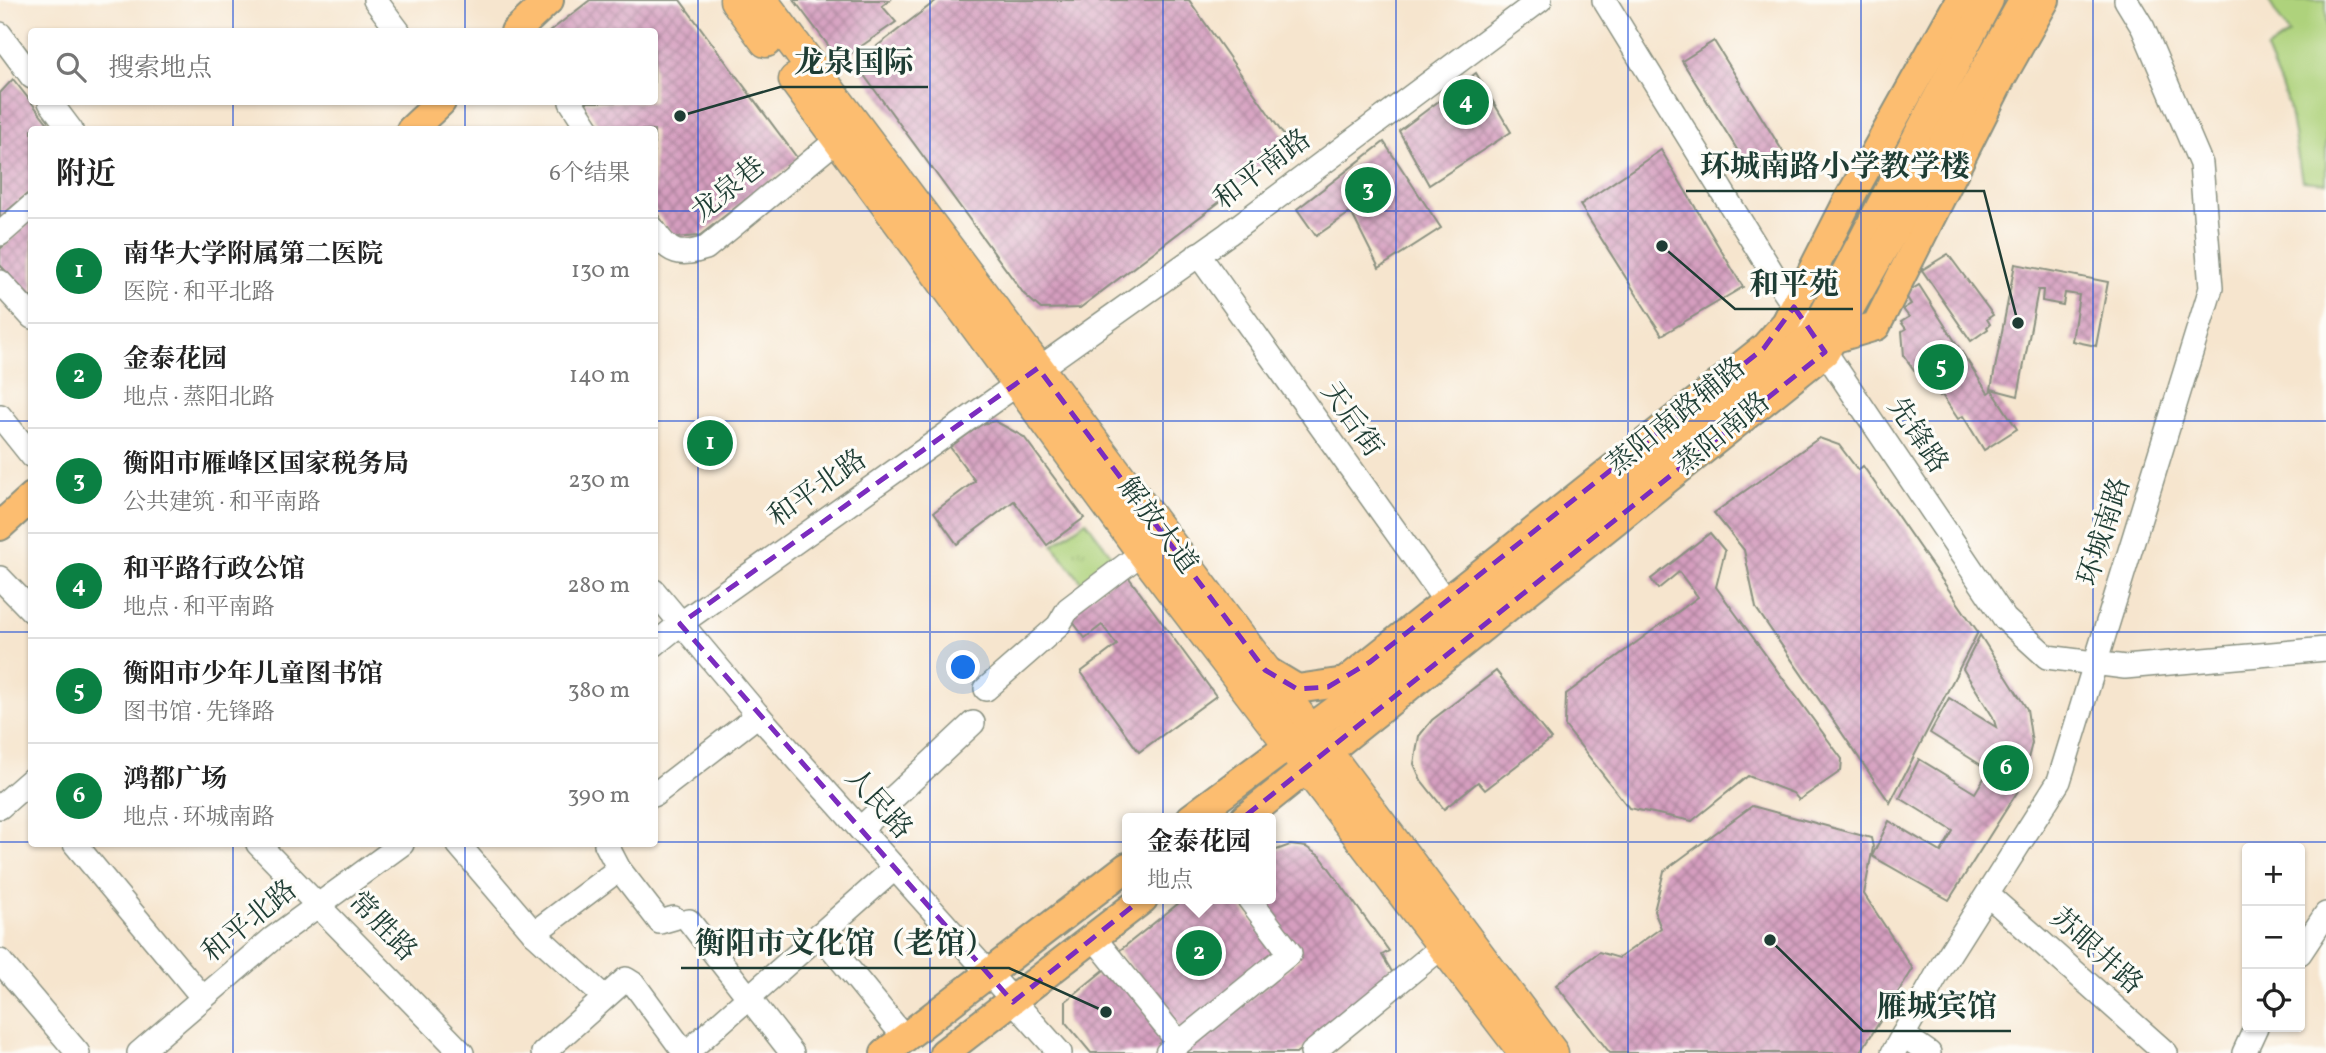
<!DOCTYPE html>
<html lang="zh">
<meta charset="utf-8">
<style>
:root{--surface:#fff;--page:#f2f2f2;--text:#222;--muted:#767676;--line:#e0e0e0;--accent:#0b8043}
body{margin:0;font-family:Vollkorn,"Noto Serif SC",serif;background:var(--page);color:var(--text)}
.controls{position:absolute;right:21px;bottom:21px;display:grid;overflow:hidden;border-radius:7px;box-shadow:0 2px 5px #0004}
.controls button{width:63px;height:63px;display:grid;place-items:center;padding:0;border:0;border-bottom:2px solid var(--line);background:var(--surface);color:var(--text);font:35px sans-serif}
.you{position:absolute;left:964px;top:668px;width:24px;height:24px;margin:-18px;border:5px solid #fff;border-radius:50%;background:#1a73e8;box-shadow:0 0 0 10px #1a73e833}
.badge{display:grid;place-items:center;width:46px;height:46px;border-radius:50%;background:var(--accent);color:#fff;font-size:23px;font-weight:700}
.pin{position:absolute;translate:-50% -50%;border:4px solid #fff;box-shadow:0 2px 7px #0006}
.popup{position:absolute;left:1122px;top:813px;width:154px;height:91px;box-sizing:border-box;display:grid;place-content:center;border-radius:7px;background:var(--surface);filter:drop-shadow(0 2px 5px #0005);font-size:23px;white-space:nowrap;color:var(--muted)}
.popup b{font-size:26px;color:var(--text)}
.popup::after{content:'';position:absolute;left:50%;top:100%;margin-left:-14px;border:14px solid transparent;border-top-color:var(--surface)}
.list{margin:0;padding:0;list-style:none}
h2{display:flex;justify-content:space-between;align-items:center;height:91px;margin:0;padding:0 28px;font-size:30px}
h2 small{font-size:23px;font-weight:400;color:var(--muted)}
.list li{display:grid;grid-template-columns:46px 1fr auto;gap:21px;align-items:center;box-sizing:border-box;height:105px;padding:0 28px;border-top:2px solid var(--line)}
.list b{display:block;font-size:26px;white-space:nowrap}
.list p{margin:0;font-size:23px;white-space:nowrap;color:var(--muted)}
.list em{font-size:23px;font-style:normal;color:var(--muted)}
.icon{flex:none;width:38px;height:38px;fill:none;stroke:currentColor;stroke-width:2;stroke-linecap:round;stroke-linejoin:round}
.map{position:relative;flex:none;width:2326px;height:1053px;overflow:hidden}
.search{position:absolute;background:var(--surface);box-shadow:0 2px 5px #0004;left:28px;top:28px;width:630px;height:77px;display:flex;align-items:center;gap:18px;box-sizing:border-box;padding:0 24px;border-radius:7px;color:var(--muted);font-size:26px}
.panel{position:absolute;background:var(--surface);box-shadow:0 2px 5px #0004;left:28px;top:126px;width:630px;height:721px;border-radius:7px}
.map>svg:first-child{display:block}
</style>
<div class="map">
<svg width="2326" height="1053" viewBox="0 0 2326 1053">
<defs>
<pattern id="grass-tufts" width="24" height="20" patternUnits="userSpaceOnUse" patternTransform="scale(1.75)"><rect width="24" height="20" fill="#aed27b"/><path d="M3 7l-1-3M5 7V3M7 7l1-3M15 17l-1-3M17 17v-4M19 17l1-3" fill="none" stroke="#95b56b"/></pattern>
<pattern id="building-cross-hatch" width="8" height="8" patternUnits="userSpaceOnUse" patternTransform="scale(1.75)"><rect width="8" height="8" fill="#d59ebf"/><path d="M0 0l8 8M0 8l8-8" fill="none" stroke="#ac829c"/></pattern>
</defs>
<rect width="100%" height="100%" fill="#fdfcf7"/>
<filter id="ink" filterUnits="userSpaceOnUse"><feTurbulence type="fractalNoise" baseFrequency=".0143" numOctaves="2"/><feDisplacementMap in="SourceGraphic" scale="14" xChannelSelector="R" yChannelSelector="G"/><feConvolveMatrix kernelMatrix="1 2 1 2 8 2 1 2 1" color-interpolation-filters="sRGB"/></filter>
<filter id="wash" filterUnits="userSpaceOnUse"><feTurbulence type="fractalNoise" baseFrequency=".00686" numOctaves="4" result="noise"/><feDisplacementMap in="SourceGraphic" scale="28" xChannelSelector="R" yChannelSelector="G"/><feGaussianBlur stdDeviation="1.57" result="paint"/><feColorMatrix in="noise" values="0 0 0 0 0 0 0 0 0 0 0 0 0 0 0 0 0 1.4 0 .05"/><feComposite in="paint" operator="in"/></filter>
<g filter="url(#wash)">
<rect width="100%" height="100%" fill="#f6e5ce"/>
<polygon fill="url(#grass-tufts)" stroke="#668858" stroke-width="2" points="1086,521 1118,564 1086,588 1053,545"/>
<polygon fill="#aed27b" stroke="#668858" stroke-width="2" points="2268,0 2326,0 2326,183 2302,181 2289,106 2266,50 2289,34"/>
<g id="blocks">
<g fill="url(#building-cross-hatch)">
<polygon points="590,0 680,0 798,159 699,236 674,238 654,209 654,130 602,130 584,102 654,102 654,32 549,32"/>
<polygon points="794,0 890,0 882,6 896,22 840,61"/>
<polygon points="937,0 1189,0 1292,147 1080,308 1041,309 1024,294 855,63"/>
<polygon points="1714,41 1785,155 1753,175 1682,61"/>
<polygon points="1476,73 1511,132 1429,185 1399,131"/>
<polygon points="13,79 53,130 32,130 32,190 0,217 0,93"/>
<polygon points="1384,142 1441,228 1379,268 1351,212 1316,236 1297,209"/>
<polygon points="1661,150 1743,287 1662,335 1580,205"/>
<polygon points="32,221 32,299 0,265 0,249"/>
<polygon points="1948,254 1993,315 1987,319 1990,324 1987,327 1988,329 1971,341 1922,270"/>
<polygon points="2015,264 2108,282 2096,346 2072,341 2079,295 2065,293 2063,305 2042,301 2043,290 2038,290 2018,396 1991,389"/>
<polygon points="1919,285 1988,393 1992,390 2017,429 1984,450 1963,416 1958,419 1942,395 1940,396 1931,377 1914,370 1904,356 1902,331 1906,329 1901,322 1909,317 1903,309 1911,304 1905,294"/>
<polygon points="995,421 1024,437 1084,518 1047,545 1014,501 957,544 934,512 975,481 950,447 982,424"/>
<polygon points="1819,438 1839,445 1858,470 1863,466 1978,632 1890,803 1756,608 1744,550 1714,513"/>
<polygon points="1710,533 1725,551 1716,587 1842,759 1841,771 1799,800 1793,793 1748,776 1692,821 1629,808 1565,726 1566,694 1698,597 1679,572 1658,589 1651,579"/>
<polygon points="1124,571 1216,696 1139,752 1081,672 1117,645 1102,625 1085,638 1067,614"/>
<polygon points="1980,635 2027,709 2032,743 2021,786 1949,900 1872,856 1889,821 1941,852 1953,831 1900,798 1919,759 1975,793 1989,770 1930,733 1949,698 1996,727 1993,717 1963,669"/>
<polygon points="1496,671 1551,739 1485,790 1478,782 1444,809 1421,780 1414,764 1419,736 1432,720"/>
<polygon points="1752,806 1871,838 1873,847 1864,894 1913,969 1860,1053 1610,1053 1556,985 1599,952 1619,958 1661,928 1654,911 1664,871"/>
<polygon points="1290,845 1306,847 1321,857 1389,951 1382,955 1394,975 1296,1053 1183,1053 1301,958 1257,899 1271,899 1271,852"/>
<polygon points="1184,899 1234,899 1279,955 1184,1032 1119,951"/>
<polygon points="1109,966 1171,1042 1157,1053 1091,1053 1066,1023 1066,1001"/>
</g>
</g>
</g>
<g filter="url(#ink)">
<use href="#blocks" fill-opacity="0" stroke="#8a9181" stroke-width="2"/>
<g fill="none" stroke-linecap="round" stroke-linejoin="round">
<defs>
<g id="minor">
<polyline points="375,0 399,32"/>
<polyline points="1604,0 1778,282 2005,619 2047,657 2125,667 2326,649"/>
<polyline points="0,34 32,77"/>
<polyline points="50,102 71,130"/>
<polyline points="571,102 589,130"/>
<path d="M654,230C670,255 680,256 706,248L838,139"/>
<polyline points="0,234 32,206"/>
<polyline points="1198,254 1456,616"/>
<polyline points="0,282 32,317"/>
<polyline points="0,416 32,456"/>
<polyline points="0,578 32,611"/>
<polyline points="654,591 758,715 1060,1053"/>
<polyline points="654,645 680,624 1228,234 1540,0"/>
<polyline points="986,689 1058,626 1068,609 1143,552"/>
<polyline points="654,795 758,715"/>
<polyline points="0,807 32,779"/>
<polyline points="860,829 973,723"/>
<polyline points="75,844 203,998"/>
<polyline points="258,844 462,1053"/>
<polyline points="458,844 534,933 604,997"/>
<polyline points="606,844 619,869 660,922 674,918"/>
<polyline points="1988,895 2166,1053"/>
<polyline points="689,921 792,1053"/>
<polyline points="534,933 619,869"/>
<polyline points="820,934 905,1038"/>
<polyline points="1094,938 1179,1043"/>
<polyline points="2300,953 2326,914"/>
<polyline points="0,961 78,1053"/>
<polyline points="1903,1035 1929,1053"/>
<polyline points="139,1053 272,939 402,844"/>
<polyline points="543,1053 626,979 634,984 679,1045 685,1051 694,1046 895,868"/>
<polyline points="1167,1053 1290,953 1249,899"/>
<polyline points="1312,1053 1443,946"/>
<polyline points="1893,1053 1943,964 2059,781 2211,288 2201,164 2143,28 2126,0"/>
<polyline points="2244,1053 2256,1027"/>
</g>
<g id="major">
<polyline points="515,32 549,0"/>
<polyline points="411,130 441,102"/>
<polyline points="1832,339 1876,326 2001,78 2045,0"/>
<polyline points="0,526 32,497"/>
<polyline points="1267,671 1297,689 1345,682 1764,348 1786,323 1849,199 1960,0"/>
<polyline points="1191,818 1458,619 1813,335 1989,0"/>
<polyline points="1245,818 1825,352 2024,0"/>
<polyline points="885,1053 1127,867"/>
<polyline points="944,1053 1143,899"/>
</g>
<g id="highway">
<polyline points="736,0 766,41"/>
<polyline points="761,0 1552,1053"/>
<polyline points="795,80 1143,552 1520,1046"/>
</g>
</defs>
<use href="#minor" stroke="#8a9181" stroke-width="26"/>
<use href="#major" stroke="#8a9181" stroke-width="32"/>
<use href="#highway" stroke="#8a9181" stroke-width="35"/>
<use href="#minor" stroke="#fff" stroke-width="23"/>
<use href="#major" stroke="#fcbd6f" stroke-width="28"/>
<use href="#highway" stroke="#fcbd6f" stroke-width="32"/>
</g>
</g>
<path fill="none" stroke="#7b2cbf" stroke-width="5" stroke-dasharray="14 9" stroke-linejoin="round" d="M1794,307L1825,352L1013,1002L680,624L1038,368L1265,670L1297,689L1328,687L1370,662L1764,348Z"/>
<path fill="none" stroke="#1d4ed8" stroke-width="2" stroke-opacity="0.55" d="M233,0V32M465,0V32M698,0V1053M930,0V1053M1163,0V1053M1396,0V1053M1628,0V1053M1861,0V1053M2093,0V1053M233,102V130M465,102V130M0,211H32M654,211H2326M0,421H32M654,421H2326M0,632H32M654,632H2326M0,842H32M654,842H2326M233,844V1053M465,844V1053"/>
<g text-anchor="middle" dominant-baseline="central" stroke-width="6" stroke-linejoin="round" paint-order="stroke">
<g font-size="28" fill="#1f3d34" stroke="#fdfcf7">
<text transform="translate(1263 170) rotate(-37)">和平南路</text>
<text transform="translate(729 190) rotate(-39)">龙泉巷</text>
<text transform="translate(1677 417) rotate(-39)">蒸阳南路辅路</text>
<text transform="translate(1351 420) rotate(55)">天后街</text>
<text transform="translate(1723 434) rotate(-39)">蒸阳南路</text>
<text transform="translate(1917 436) rotate(56)">先锋路</text>
<text transform="translate(818 489) rotate(-35)">和平北路</text>
<text transform="translate(1157 526) rotate(53)">解放大道</text>
<text transform="translate(2105 532) rotate(-72)">环城南路</text>
<text transform="translate(878 804) rotate(48)">人民路</text>
<text transform="translate(250 922) rotate(-39)">和平北路</text>
<text transform="translate(382 927) rotate(46)">常胜路</text>
<text transform="translate(2096 952) rotate(42)">苏眼井路</text>
</g>
</g>
<path fill="none" stroke="#1f3d34" stroke-width="2.5" d="M680 116L780 87H928M2018 323L1984 191H1686M1662 246L1735 309H1853M1106 1012L1009 968H681M1770 940L1863 1031H2011"/>
<g fill="#1f3d34" stroke="#fdfcf7" stroke-width="2.5">
<circle cx="680" cy="116" r="7"/>
<circle cx="2018" cy="323" r="7"/>
<circle cx="1662" cy="246" r="7"/>
<circle cx="1106" cy="1012" r="7"/>
<circle cx="1770" cy="940" r="7"/>
</g>
<g font-size="30" text-anchor="middle" font-weight="bold" fill="#1f3d34" stroke="#fdfcf7" stroke-width="6" stroke-linejoin="round" paint-order="stroke">
<text x="854" y="72">龙泉国际</text>
<text x="1835" y="176">环城南路小学教学楼</text>
<text x="1794" y="294">和平苑</text>
<text x="845" y="953">衡阳市文化馆（老馆）</text>
<text x="1937" y="1016">雁城宾馆</text>
</g>
</svg>
<div class="controls">
<button>+</button>
<button>−</button>
<button><svg class="icon" aria-label="locate" viewBox="0 0 24 24"><circle cx="12" cy="12" r="6"/><path d="M12 2v4M12 18v4M2 12h4M18 12h4"/></svg></button>
</div>
<div class="you"></div>
<div class="pin badge" style="left:710px;top:443px">1</div>
<div class="pin badge" style="left:1199px;top:953px">2</div>
<div class="popup"><b>金泰花园</b>地点</div>
<div class="pin badge" style="left:1368px;top:190px">3</div>
<div class="pin badge" style="left:1466px;top:102px">4</div>
<div class="pin badge" style="left:1941px;top:367px">5</div>
<div class="pin badge" style="left:2006px;top:768px">6</div>
<div class="search"><svg class="icon" aria-label="search" viewBox="0 0 24 24"><circle cx="10" cy="10" r="6"/><path d="M15 15l6 6"/></svg>搜索地点</div>
<section class="panel">
<h2>附近<small>6个结果</small></h2>
<ul class="list">
<li><span class="badge">1</span><div><b>南华大学附属第二医院</b><p>医院 · 和平北路</p></div><em>130 m</em></li>
<li><span class="badge">2</span><div><b>金泰花园</b><p>地点 · 蒸阳北路</p></div><em>140 m</em></li>
<li><span class="badge">3</span><div><b>衡阳市雁峰区国家税务局</b><p>公共建筑 · 和平南路</p></div><em>230 m</em></li>
<li><span class="badge">4</span><div><b>和平路行政公馆</b><p>地点 · 和平南路</p></div><em>280 m</em></li>
<li><span class="badge">5</span><div><b>衡阳市少年儿童图书馆</b><p>图书馆 · 先锋路</p></div><em>380 m</em></li>
<li><span class="badge">6</span><div><b>鸿都广场</b><p>地点 · 环城南路</p></div><em>390 m</em></li>
</ul>
</section>
</div>
